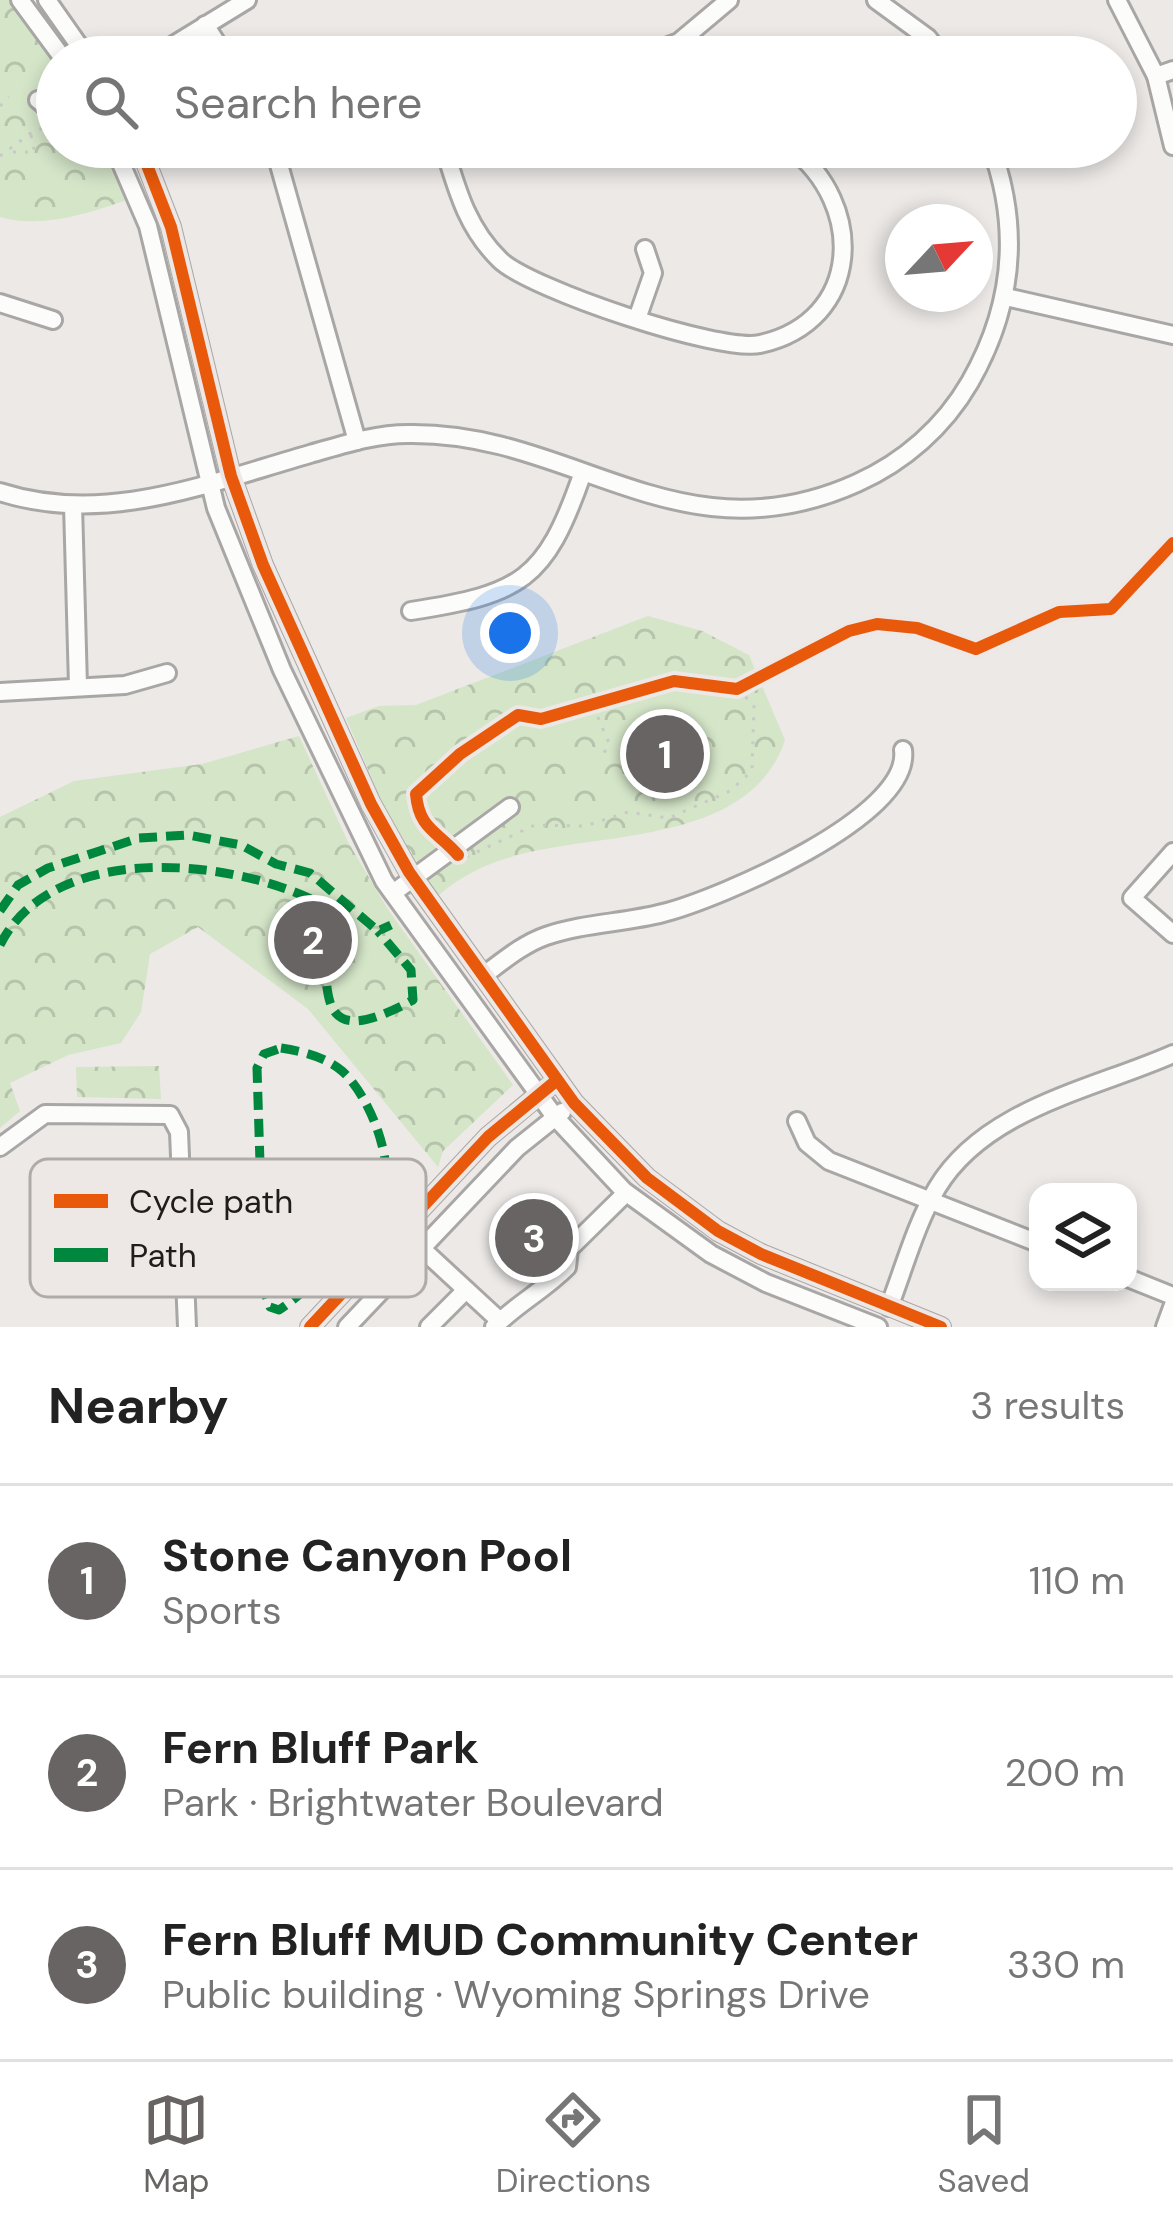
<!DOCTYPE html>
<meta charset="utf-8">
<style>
:root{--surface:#fff;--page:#f2f2f2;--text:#222;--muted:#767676;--line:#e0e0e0;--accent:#676463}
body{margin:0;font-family:"DM Sans",sans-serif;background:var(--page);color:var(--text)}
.controls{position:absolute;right:36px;bottom:36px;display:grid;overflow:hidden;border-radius:24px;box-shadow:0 6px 18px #0003}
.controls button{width:108px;height:108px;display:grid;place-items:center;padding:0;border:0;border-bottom:3px solid var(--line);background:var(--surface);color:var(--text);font:60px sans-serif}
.compass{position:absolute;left:885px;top:204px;width:108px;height:108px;border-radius:50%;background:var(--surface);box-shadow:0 6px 18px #0003;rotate:64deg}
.you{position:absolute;left:510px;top:633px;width:42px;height:42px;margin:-30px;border:9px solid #fff;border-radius:50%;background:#1a73e8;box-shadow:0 0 0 18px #1a73e833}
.badge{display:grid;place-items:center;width:78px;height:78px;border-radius:50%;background:var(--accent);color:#fff;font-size:39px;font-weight:700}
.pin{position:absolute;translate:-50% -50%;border:6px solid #fff;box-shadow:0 3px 12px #0006}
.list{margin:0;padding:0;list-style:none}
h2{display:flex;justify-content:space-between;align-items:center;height:156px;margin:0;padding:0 48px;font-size:51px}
h2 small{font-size:39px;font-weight:400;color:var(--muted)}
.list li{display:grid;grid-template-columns:78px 1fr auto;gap:36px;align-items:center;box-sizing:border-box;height:192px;padding:0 48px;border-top:3px solid var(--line)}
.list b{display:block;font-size:45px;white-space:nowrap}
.list p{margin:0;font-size:39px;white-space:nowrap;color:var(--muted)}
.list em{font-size:39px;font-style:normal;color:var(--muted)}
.icon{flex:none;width:66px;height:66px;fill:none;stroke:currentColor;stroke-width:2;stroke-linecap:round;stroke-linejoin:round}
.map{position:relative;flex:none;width:1173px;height:1327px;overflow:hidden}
.search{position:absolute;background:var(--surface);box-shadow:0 6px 18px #0003;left:36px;right:36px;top:36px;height:132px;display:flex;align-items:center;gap:30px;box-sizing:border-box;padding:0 42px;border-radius:66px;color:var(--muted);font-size:45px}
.sheet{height:732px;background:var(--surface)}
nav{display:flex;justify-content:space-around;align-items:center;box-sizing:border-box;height:168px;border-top:3px solid var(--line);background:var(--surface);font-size:33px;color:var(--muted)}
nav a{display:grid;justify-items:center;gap:6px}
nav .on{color:var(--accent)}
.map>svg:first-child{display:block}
</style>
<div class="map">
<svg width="1173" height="1327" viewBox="0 0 1173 1327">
<defs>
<pattern id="park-crowns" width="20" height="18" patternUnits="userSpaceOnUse" patternTransform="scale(3)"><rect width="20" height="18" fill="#d4e5c8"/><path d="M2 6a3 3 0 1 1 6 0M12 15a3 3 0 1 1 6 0" fill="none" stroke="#b6c4ab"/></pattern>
<pattern id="water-rules" width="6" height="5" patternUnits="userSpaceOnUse" patternTransform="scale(3)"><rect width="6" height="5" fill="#94c8f3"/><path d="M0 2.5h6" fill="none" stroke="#7fabd0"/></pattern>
</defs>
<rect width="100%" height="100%" fill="#ece9e7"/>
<g fill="url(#park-crowns)">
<path d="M0,0H11L57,67V147H105L129,199C90,213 42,229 0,217Z"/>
<path d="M648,616L702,631L749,655L785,740C749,848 594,830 508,858C479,866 458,879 435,898L402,849L346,718L379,706L416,705Z"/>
<polygon points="299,736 348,842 387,908 513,1085 443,1151 438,1167 308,1009 198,927 150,954 141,1012 121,1043 68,1055 10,1083 20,1111 0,1128 0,817 74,781 202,764"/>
<polygon points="159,1066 161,1099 77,1097 76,1067"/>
</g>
<polygon fill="url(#water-rules)" points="684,739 690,780 679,782 676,764 646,768 642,745"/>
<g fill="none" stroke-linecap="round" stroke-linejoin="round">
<defs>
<g id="minor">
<polyline points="20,0 62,57"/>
<polyline points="47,0 87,57"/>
<polyline points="876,0 928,38 943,57"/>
<polyline points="1117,0 1156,76 1173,146"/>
<polyline points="205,25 226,57"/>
<polyline points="154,57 247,0"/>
<polyline points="639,57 679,42 729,0"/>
<polyline points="1156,76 1173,70"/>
<polyline points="38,100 57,116"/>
<polyline points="114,147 148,226 216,508 282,670 384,881 555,1117 624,1191 711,1254 766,1283 878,1327"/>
<polyline points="140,147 171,227 231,476 263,565 371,804 409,872 574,1103 647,1178 718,1231 761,1254 941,1327"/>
<polyline points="274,147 357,441"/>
<path d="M444,147C457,190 467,228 500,260C530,289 720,353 760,344C863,321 866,204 790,147"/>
<polyline points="277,154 300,147"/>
<polyline points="1006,297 1173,335"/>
<polyline points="0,303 53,320"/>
<polyline points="638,316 653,273 645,249"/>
<path d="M0,492C106,526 208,483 310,454C342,445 374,434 408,434C573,431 679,563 857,483C904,462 944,427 970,382C1013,307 1021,229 991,147"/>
<polyline points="73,505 78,686"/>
<path d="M411,611C521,594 545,581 582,475"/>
<polyline points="0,692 125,685 167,673"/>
<polyline points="1173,852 1132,898 1173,934"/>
<polyline points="393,893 510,807"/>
<path d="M484,975C503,961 523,944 546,936C583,923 625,923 663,913C718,899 912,817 903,750"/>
<polyline points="797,1121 807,1143 829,1161 1038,1243"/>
<polyline points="0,1147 45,1114 170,1115 179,1132 187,1327"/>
<polyline points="421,1248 500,1321"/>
<polyline points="1128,1278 1173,1296"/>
<path d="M889,1307C904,1268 916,1224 937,1188C985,1108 1094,1089 1173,1054"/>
<polyline points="310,1327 488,1137 547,1088"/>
<polyline points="347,1327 517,1148 562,1112"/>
<polyline points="429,1327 466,1290"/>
<path d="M494,1327C518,1303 543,1291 567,1267L569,1249L626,1193"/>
<polyline points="1165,1327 1173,1305"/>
</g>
</defs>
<use href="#minor" stroke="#a9a7a6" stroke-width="22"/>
<g stroke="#cac8c8" stroke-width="3" stroke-dasharray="3 9" stroke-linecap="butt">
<polyline points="0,106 9,97"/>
<polyline points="31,135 35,154"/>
<polyline points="13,152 35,152"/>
<polyline points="0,156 35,130 50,127"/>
<polyline points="593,706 609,743 602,757"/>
<polyline points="466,857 535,825 585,826 628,812 669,818 730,791 752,771 754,705 737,689"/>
</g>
<use href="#minor" stroke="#fcfcfb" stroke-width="16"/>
<g stroke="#00873e" stroke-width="9" stroke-dasharray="18 9" stroke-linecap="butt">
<polyline points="0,911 18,885 48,868 139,838 188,835 241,845 276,864 310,873 378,931 391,925"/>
<path d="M0,945C52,842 223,858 311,899C346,953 288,1068 413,1000L411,970L378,931"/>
<path d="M281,1048C301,1051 326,1057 342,1071C370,1096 397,1165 382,1201C370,1232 307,1292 279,1310L270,1307L264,1290L257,1068L264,1054Z"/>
</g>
<defs>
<g id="cycleway">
<polyline points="140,147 171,227 231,476 263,565 371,804 409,872 574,1103 647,1178 718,1231 761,1254 941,1327"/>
<path d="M458,855C437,831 419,829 416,794L460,754L518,715L541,719L674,681L737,689L849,631L877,624L917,628L976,649L1059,612L1111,609L1173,543"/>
<polyline points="310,1327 488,1137 557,1080"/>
</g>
</defs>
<use href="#cycleway" stroke="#ede8e6" stroke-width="20"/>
<use href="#cycleway" stroke="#e8590c" stroke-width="12"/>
</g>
<rect x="30" y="1159" width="396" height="138" rx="18" fill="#ede8e6" stroke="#afaba9" stroke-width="3"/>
<rect x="54" y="1194" width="54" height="14" fill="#e8590c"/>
<rect x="54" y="1248" width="54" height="14" fill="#00873e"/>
<g font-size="33" fill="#1f1d1c">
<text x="129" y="1213">Cycle path</text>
<text x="129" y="1267">Path</text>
</g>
</svg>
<div class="controls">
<button><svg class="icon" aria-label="layers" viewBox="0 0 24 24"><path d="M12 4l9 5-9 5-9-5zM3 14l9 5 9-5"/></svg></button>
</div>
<svg class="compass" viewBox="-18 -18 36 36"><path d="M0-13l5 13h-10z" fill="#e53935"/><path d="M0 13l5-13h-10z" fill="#767676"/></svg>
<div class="you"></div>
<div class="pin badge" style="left:665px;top:754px">1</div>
<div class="pin badge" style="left:313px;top:940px">2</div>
<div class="pin badge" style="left:534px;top:1238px">3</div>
<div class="search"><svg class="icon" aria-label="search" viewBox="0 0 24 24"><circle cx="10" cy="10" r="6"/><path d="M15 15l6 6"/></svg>Search here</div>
</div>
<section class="sheet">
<h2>Nearby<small>3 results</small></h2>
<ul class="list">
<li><span class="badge">1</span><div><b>Stone Canyon Pool</b><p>Sports</p></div><em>110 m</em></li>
<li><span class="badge">2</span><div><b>Fern Bluff Park</b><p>Park · Brightwater Boulevard</p></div><em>200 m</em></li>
<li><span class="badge">3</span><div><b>Fern Bluff MUD Community Center</b><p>Public building · Wyoming Springs Drive</p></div><em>330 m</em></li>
</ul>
</section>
<nav>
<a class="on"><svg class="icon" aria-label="map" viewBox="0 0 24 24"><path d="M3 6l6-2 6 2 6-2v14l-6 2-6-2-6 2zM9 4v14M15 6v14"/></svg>Map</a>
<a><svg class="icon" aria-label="directions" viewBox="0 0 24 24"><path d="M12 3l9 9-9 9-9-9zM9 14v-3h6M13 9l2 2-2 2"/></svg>Directions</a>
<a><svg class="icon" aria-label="saved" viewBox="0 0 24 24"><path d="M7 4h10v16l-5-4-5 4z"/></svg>Saved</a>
</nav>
